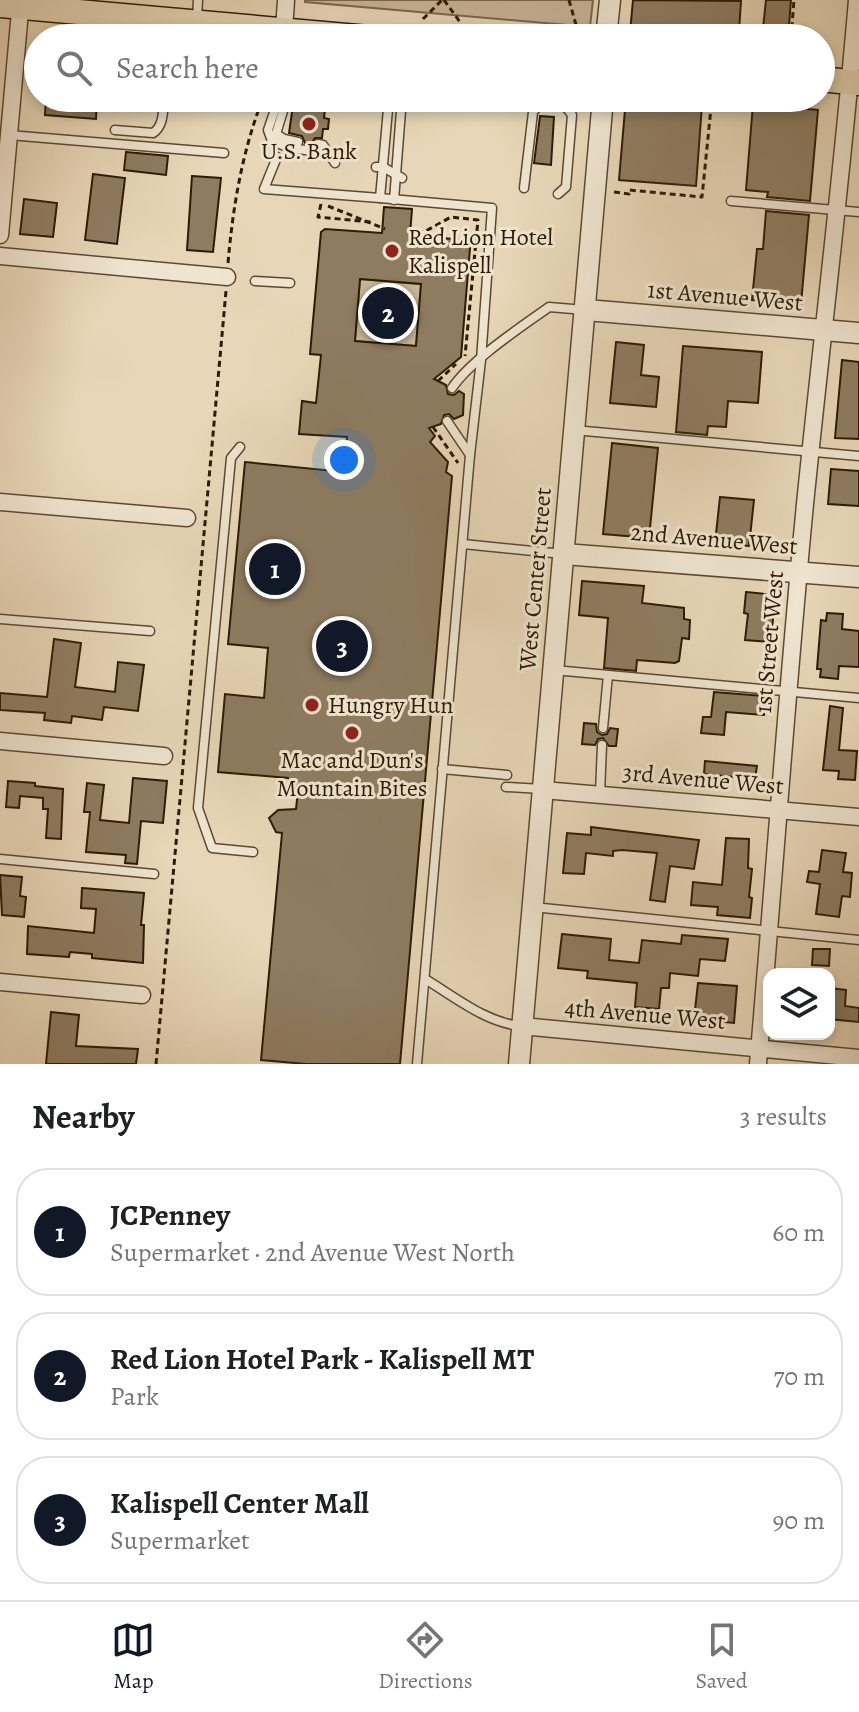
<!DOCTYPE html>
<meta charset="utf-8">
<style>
:root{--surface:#fff;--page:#f2f2f2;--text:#202124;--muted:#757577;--line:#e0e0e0;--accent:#111827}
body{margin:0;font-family:Alegreya,serif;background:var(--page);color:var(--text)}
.controls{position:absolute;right:24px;bottom:24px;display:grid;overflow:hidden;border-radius:16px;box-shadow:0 4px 12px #0003}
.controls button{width:72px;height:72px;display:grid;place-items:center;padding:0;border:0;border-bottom:2px solid var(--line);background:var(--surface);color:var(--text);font:40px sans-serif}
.you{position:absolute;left:344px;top:460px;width:28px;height:28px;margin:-20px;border:6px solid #fff;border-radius:50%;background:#1a73e8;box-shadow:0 0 0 12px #1a73e833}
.badge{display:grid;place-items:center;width:52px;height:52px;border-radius:50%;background:var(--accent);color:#fff;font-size:26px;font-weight:700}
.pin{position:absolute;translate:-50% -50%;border:4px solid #fff;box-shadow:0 2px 8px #0006}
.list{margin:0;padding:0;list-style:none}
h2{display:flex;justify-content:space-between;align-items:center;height:104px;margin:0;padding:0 32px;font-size:34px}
h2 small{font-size:26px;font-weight:400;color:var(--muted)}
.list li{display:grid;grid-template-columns:52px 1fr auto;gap:24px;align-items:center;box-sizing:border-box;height:128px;margin:0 16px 16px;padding:0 16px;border:2px solid var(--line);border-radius:32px}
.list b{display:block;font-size:30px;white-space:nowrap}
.list p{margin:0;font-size:26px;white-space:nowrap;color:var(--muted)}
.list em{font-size:26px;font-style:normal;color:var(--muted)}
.icon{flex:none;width:44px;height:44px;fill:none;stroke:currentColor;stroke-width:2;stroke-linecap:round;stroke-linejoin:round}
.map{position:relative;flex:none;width:859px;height:1064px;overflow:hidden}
.search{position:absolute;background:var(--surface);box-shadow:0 4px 12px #0003;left:24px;right:24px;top:24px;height:88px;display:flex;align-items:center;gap:20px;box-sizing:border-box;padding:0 28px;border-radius:44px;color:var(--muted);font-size:30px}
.sheet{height:536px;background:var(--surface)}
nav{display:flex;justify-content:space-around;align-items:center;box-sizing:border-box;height:112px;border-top:2px solid var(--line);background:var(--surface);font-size:22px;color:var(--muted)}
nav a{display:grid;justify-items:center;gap:4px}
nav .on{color:var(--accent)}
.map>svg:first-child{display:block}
</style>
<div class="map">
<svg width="859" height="1064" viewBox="0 0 859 1064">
<rect width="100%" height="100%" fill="#e7d6b7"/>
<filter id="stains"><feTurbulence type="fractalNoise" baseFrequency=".0025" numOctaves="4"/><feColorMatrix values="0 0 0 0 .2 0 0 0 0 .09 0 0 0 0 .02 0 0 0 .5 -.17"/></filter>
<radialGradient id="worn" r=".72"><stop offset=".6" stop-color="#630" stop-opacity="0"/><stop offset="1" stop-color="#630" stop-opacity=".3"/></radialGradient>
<g fill="#c7b699" stroke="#7a684e" stroke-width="2">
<polygon points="305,0 593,0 590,27 305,2"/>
<polygon points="360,279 421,284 416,346 355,341"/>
</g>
<g fill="#8e7c61" stroke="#2d1b04" stroke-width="2" fill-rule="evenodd">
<polygon points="633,0 741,1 739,31 734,36 721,35 721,38 630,33"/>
<polygon points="766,0 791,0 788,38 762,38"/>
<polygon points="46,98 97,98 96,119 45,115"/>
<polygon points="294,98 326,101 324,118 329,119 328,129 323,129 322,138 315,138 311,144 305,143 302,136 289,133"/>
<polygon points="626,98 667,98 666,103 702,105 696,186 619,180"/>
<polygon points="753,104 818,110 810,201 767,197 768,192 746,190"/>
<polygon points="540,116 554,117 551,165 534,163"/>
<polygon points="126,152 168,156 166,175 124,170"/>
<polygon points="93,174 125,178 117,244 85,240"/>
<polygon points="192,176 221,178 213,252 187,250"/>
<polygon points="24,199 57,203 53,237 20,234"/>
<path d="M384,207L412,209L410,235L464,240L470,248L461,357L434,379L446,385L448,394L454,395L459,391L464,394L463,415L454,419L449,414L444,415L441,424L429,428L435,436L430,442L448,462L446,472L452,476L400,1064H306L261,1060L282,833L276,832L269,818L278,810L296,809L298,790L288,778L218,772L225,694L264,698L268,648L228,644L245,462L344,472L347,437L299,434L302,401L316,403L321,355L310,354L321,232L325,229L382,233ZM360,279L421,284L416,346L355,341Z"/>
<polygon points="766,211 809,215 801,304 752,300 757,249 763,249"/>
<polygon points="616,342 644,345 641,375 659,377 656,407 610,403"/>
<polygon points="683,346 762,352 758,403 728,401 726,427 708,426 707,435 676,432"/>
<polygon points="842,360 859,362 859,439 835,438"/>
<polygon points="612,443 658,448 649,538 603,534"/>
<polygon points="831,469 859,471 859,506 828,504"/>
<polygon points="720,497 754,500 749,546 715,543"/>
<polygon points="582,581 644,586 642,603 684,608 684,619 690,620 689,639 682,638 679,661 675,663 637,660 636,671 604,668 608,618 579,615"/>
<polygon points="746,592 775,595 771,642 745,640 748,614 744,613"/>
<polygon points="827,613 843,614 842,629 859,631 859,667 839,666 838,679 820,677 821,669 817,669 821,620 826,621"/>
<polygon points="54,639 81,643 75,687 115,692 118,662 144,665 138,711 104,707 102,720 72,716 71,723 44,720 45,713 0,710 0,693 47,697"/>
<polygon points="714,692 765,696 764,715 726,712 724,735 701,733 703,717 711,717"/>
<polygon points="830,706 843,708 839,750 857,751 855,780 838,779 839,771 823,770"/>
<polygon points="584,723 596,724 597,732 602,735 607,734 610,728 618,729 616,746 609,746 603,738 598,739 595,745 582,744"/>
<polygon points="705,761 757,766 755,779 704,774"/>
<polygon points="133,778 167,781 163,823 141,821 137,864 125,863 126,855 86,852 90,812 84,812 87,783 104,785 100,820 129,823"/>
<polygon points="8,781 35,783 35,786 63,789 61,839 46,838 48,809 43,809 43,798 20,796 19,808 6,807"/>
<polygon points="591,827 699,840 694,869 670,866 665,902 650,900 657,853 622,850 613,851 613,856 586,853 584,874 563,873 567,833 591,835"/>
<polygon points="726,838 749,839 748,868 752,869 749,897 752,898 750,918 717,915 718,907 691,905 693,882 722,885"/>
<polygon points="822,850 846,853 843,872 852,873 850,897 842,896 839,917 816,914 820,884 807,882 809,871 819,872"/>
<polygon points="0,875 22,877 20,896 26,897 24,917 2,915"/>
<polygon points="82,888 144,893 141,925 144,925 143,963 92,958 92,954 70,952 69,957 27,954 28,926 94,933 96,909 81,908"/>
<polygon points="562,934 611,939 609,960 639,963 642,940 681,944 682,935 728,939 725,961 700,959 698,976 670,973 669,988 661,988 659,1009 635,1007 637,983 587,978 588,971 558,968"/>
<polygon points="813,949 830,949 829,966 812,965"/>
<polygon points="698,983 737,986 734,1023 694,1019"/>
<polygon points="829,988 846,990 845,1006 859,1008 859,1022 829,1019"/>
<polygon points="51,1012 79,1015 76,1046 138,1049 136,1064 46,1064"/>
</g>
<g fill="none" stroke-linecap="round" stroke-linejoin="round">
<defs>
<g id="service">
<polyline points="197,19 198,0"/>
<polyline points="279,98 268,130 272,141 290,148 328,153"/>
<polyline points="287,98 276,134 284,139 298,142"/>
<path d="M115,130L153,133C164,126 163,110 164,98"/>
<polyline points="9,135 224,153"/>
<polyline points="318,144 323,145 335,163"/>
<polyline points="277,157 264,189 380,198 389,98"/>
<polyline points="376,167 383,167 402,178"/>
<path d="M524,188L533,112L540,103C554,97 564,103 572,115L566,187L558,194"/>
<polyline points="380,198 492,208 481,360 470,455 417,1064"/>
<polyline points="394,200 402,98"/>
<polyline points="731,201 859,212"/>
<polyline points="255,281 290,283"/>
<path d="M452,388C472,359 520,328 549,307L585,310"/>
<polyline points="447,421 470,455"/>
<polyline points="574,430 859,456"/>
<polyline points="240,447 231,458 198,808 212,848 253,852"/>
<polyline points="463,544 563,554"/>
<polyline points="0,619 150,631"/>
<polyline points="554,670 859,698"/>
<polyline points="603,728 608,675"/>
<polyline points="442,769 507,775"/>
<polyline points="506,787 542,789"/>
<polyline points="600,794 602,745"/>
<polyline points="0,859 154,874"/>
<polyline points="533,907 859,940"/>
<path d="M425,979C455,997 485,1022 520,1026"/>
</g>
<g id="minor">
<polyline points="284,30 286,0"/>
<polyline points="0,235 21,0"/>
<polyline points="0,256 227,277"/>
<polyline points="0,502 187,518"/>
<polyline points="0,741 164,756"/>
<polyline points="543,790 859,817"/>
<polyline points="0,982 142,995"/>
<polyline points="522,1026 859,1058"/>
<path d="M758,1064C774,878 787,691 805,504C822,336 843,169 857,0"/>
</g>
<g id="tertiary">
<polyline points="606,38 610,0"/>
<polyline points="586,310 859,333"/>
<polyline points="564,554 859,577"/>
<polyline points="519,1064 603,98"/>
</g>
<g id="primary">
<polyline points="0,5 369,38"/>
<polyline points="821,79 859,83"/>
</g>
</defs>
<use href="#service" stroke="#5c4a31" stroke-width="11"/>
<use href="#minor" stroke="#5c4a31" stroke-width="19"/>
<use href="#tertiary" stroke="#5c4a31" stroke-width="23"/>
<use href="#primary" stroke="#2d1b04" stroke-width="27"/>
<g stroke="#2d1b04" stroke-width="3" stroke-dasharray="6 4" stroke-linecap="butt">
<polyline points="444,0 460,22"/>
<polyline points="569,0 578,32"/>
<polyline points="423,19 442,0"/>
<polyline points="791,38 794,0"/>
<polyline points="614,192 629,194 629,190 702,197 712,98"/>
<polyline points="321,204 318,217 371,222"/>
<polyline points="328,206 385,229"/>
<polyline points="407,231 424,232 451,217 478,220 465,356"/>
<path d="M228,263C233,206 242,152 263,98"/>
<polyline points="438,381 456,364"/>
<polyline points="433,427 458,463"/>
<polyline points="156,1064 226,291"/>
</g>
<use href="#service" stroke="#efe4d0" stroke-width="8"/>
<use href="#minor" stroke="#efe4d0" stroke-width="16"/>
<use href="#tertiary" stroke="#efe4d0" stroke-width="20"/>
<use href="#primary" stroke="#e7d6b7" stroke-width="24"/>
</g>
<g fill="#8f2418" stroke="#efe4d0" stroke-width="3">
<circle cx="309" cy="124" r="8"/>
<circle cx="392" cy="251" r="8"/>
<circle cx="312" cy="705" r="8"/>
<circle cx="352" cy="733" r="8"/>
</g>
<g text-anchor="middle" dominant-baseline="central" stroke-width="6" stroke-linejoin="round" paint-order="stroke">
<g font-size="24" fill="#2d1b04" stroke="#efe4d0">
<text x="309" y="151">U.S. Bank</text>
<text x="408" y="237" text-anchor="start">Red Lion Hotel<tspan x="408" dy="28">Kalispell</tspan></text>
<text x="328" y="705" text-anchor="start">Hungry Hun</text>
<text x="352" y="760">Mac and Dun's<tspan x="352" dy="28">Mountain Bites</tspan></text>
</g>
<g font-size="24" fill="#2d1b04" stroke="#efe4d0">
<text transform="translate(725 296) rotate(5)">1st Avenue West</text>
<text transform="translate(714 539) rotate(5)">2nd Avenue West</text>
<text transform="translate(535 579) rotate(-85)">West Center Street</text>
<text transform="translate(769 642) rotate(-85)">1st Street West</text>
<text transform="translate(703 779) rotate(5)">3rd Avenue West</text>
<text transform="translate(645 1014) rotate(5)">4th Avenue West</text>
</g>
</g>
<rect width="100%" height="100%" filter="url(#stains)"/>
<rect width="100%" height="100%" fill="url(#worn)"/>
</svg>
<div class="controls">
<button><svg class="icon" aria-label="layers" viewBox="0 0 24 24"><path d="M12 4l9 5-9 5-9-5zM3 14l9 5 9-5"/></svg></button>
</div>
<div class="you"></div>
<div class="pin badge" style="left:275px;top:569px">1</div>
<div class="pin badge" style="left:388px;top:313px">2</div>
<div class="pin badge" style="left:342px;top:646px">3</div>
<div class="search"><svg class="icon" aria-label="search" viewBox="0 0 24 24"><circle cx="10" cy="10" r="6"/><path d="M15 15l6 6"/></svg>Search here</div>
</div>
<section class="sheet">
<h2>Nearby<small>3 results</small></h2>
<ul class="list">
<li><span class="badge">1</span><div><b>JCPenney</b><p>Supermarket · 2nd Avenue West North</p></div><em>60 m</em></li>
<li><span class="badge">2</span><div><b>Red Lion Hotel Park - Kalispell MT</b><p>Park</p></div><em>70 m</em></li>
<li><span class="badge">3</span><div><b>Kalispell Center Mall</b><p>Supermarket</p></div><em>90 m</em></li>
</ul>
</section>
<nav>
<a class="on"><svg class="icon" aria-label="map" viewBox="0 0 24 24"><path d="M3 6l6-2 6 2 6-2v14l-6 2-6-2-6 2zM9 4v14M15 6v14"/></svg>Map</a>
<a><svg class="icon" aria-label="directions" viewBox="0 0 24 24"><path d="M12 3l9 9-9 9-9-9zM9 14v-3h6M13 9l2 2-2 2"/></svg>Directions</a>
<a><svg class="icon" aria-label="saved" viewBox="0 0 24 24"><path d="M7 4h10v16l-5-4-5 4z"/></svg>Saved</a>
</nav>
